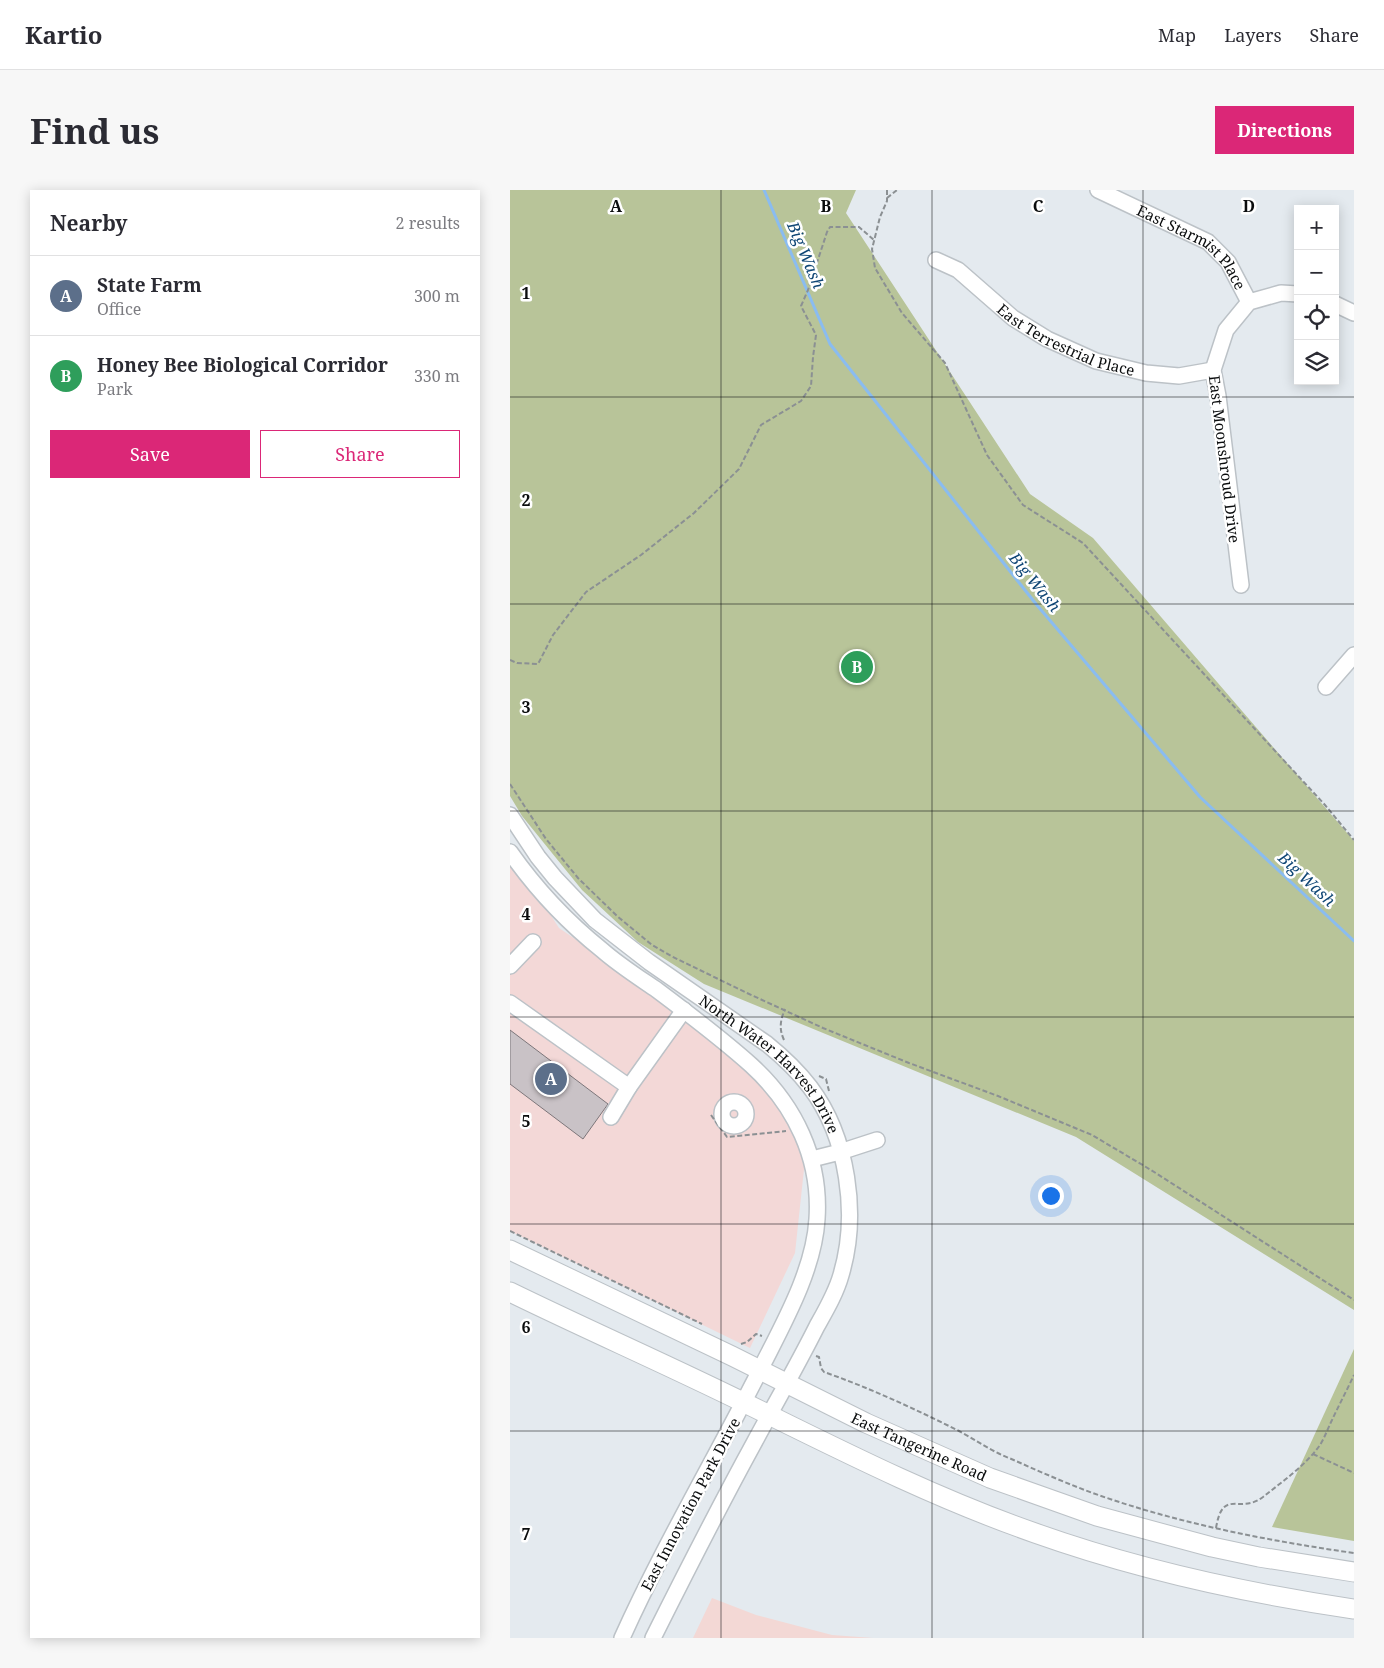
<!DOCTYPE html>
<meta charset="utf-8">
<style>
:root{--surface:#fff;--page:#f7f7f7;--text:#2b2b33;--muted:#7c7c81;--line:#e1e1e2;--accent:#db2777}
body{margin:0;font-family:"Noto Serif",serif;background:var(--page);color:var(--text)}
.controls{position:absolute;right:15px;top:15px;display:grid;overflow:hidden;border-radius:0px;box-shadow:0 2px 12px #0003}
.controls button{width:45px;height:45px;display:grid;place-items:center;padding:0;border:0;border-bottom:1px solid var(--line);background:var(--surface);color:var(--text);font:25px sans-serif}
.you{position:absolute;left:540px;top:1005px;width:18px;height:18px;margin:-12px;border:4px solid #fff;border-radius:50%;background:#1a73e8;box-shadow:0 0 0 8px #1a73e833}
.badge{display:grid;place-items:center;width:32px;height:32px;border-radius:50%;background:var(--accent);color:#fff;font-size:16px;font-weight:700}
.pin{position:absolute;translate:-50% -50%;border:2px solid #fff;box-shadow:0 1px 5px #0006}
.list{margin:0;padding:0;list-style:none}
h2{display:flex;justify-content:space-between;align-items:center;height:65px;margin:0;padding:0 20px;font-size:21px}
h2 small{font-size:16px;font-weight:400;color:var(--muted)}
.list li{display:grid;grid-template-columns:32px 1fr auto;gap:15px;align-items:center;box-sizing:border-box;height:80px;padding:0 20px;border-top:1px solid var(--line)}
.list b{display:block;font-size:19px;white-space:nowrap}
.list p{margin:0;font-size:16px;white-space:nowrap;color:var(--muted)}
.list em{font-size:16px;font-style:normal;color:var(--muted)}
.actions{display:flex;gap:10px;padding:15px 20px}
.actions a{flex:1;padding:11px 0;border:1px solid var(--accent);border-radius:0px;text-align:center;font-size:18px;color:var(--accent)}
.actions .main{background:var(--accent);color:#fff}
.icon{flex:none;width:28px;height:28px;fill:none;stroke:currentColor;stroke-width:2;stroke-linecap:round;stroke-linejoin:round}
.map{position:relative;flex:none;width:844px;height:1448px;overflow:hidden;border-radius:0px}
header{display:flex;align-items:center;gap:30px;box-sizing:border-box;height:70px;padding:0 25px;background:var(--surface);border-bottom:1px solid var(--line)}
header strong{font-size:24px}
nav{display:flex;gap:28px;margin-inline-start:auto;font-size:18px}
.intro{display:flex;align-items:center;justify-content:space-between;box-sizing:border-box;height:120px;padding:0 30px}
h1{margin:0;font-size:35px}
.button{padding:12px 22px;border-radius:0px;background:var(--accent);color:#fff;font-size:18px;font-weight:700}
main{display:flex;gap:30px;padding:0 30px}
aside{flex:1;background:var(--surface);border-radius:0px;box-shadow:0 2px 12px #0003}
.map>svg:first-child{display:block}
</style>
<header>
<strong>Kartio</strong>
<nav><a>Map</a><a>Layers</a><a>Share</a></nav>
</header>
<div class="intro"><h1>Find us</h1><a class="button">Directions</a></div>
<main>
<aside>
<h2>Nearby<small>2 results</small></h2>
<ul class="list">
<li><span class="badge" style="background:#5c6f8a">A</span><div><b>State Farm</b><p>Office</p></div><em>300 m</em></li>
<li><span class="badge" style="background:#2e9e5b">B</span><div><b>Honey Bee Biological Corridor</b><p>Park</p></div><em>330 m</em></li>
</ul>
<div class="actions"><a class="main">Save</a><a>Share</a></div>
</aside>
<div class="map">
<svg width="844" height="1448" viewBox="0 0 844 1448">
<rect width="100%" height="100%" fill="#e4eaef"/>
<polygon fill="#f3d8d7" points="0,662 49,738 174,823 261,900 295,970 285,1063 240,1158 0,1041"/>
<polygon fill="#f3d8d5" points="202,1408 246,1425 322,1445 363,1448 183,1448"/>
<g fill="#b8c499">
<polygon points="0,0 346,0 336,23 520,304 583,348 844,651 844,1120 566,947 194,794 128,752 72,700 12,626 0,606"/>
<polygon points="844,1159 844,1351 762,1337"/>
</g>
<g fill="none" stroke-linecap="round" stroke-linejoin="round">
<polyline stroke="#8abcf0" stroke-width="3" points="254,0 320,154 526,414 690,607 844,751"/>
</g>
<polygon fill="#c9c2c6" stroke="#7c767a" points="0,840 98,914 73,949 0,894"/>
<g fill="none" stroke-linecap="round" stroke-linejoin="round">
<defs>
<g id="minor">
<path id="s1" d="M588,0L698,52L718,72L739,112"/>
<path id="s2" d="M426,70L448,80L503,128L537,149L586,171L636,183L669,186L703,180"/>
<polyline points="825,114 844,123"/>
<polyline points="731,395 708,206 703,180 716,140 739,112 771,103 788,104"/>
<polyline points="816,497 844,465"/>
<path id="s3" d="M0,625L28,667L45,688L85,730L139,772L257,854C273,867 287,880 300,897C338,947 349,1025 331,1085C326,1103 316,1120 307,1136C287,1176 265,1214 244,1253C209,1317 176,1382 143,1448"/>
<path d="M0,662C26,699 57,732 92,760C109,775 128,787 147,800C179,824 211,848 241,875C285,915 311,969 307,1029C304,1081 272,1136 249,1182C204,1271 153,1357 112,1448"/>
<polyline points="0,776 23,752"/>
<polyline points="0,813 119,897"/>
<circle cx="224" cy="924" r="12"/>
<polyline points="101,927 119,897 174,820"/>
<polyline points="302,969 330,962 367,950"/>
</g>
<g id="major">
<path id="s4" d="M0,1060L222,1166L356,1233L480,1288L587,1326L702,1357L749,1367L844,1382"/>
<path d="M0,1102C86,1144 174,1182 259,1225C346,1268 433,1311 525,1343C629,1380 735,1403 844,1419"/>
</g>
</defs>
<use href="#minor" stroke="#bcc2c7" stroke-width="18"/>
<use href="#major" stroke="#bcc2c7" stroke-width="21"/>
<g stroke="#8b9093" stroke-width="2" stroke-dasharray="5 2.5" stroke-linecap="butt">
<polyline points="377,0 377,11 370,27 362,59 365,78 392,123 435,173 477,265 513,315 573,353 815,615 844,650"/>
<polyline points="377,8 387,0"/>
<polyline points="0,470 7,473 28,474 43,445 76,402 131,365 184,323 229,279 251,235 291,211 301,196 303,167 306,145 291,116 298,100 317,42 320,37 349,37 364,50"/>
<polyline points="0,594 36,649 68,688 107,726 142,755 161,766 237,803 313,838 399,873 488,906 582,945 641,980 844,1110"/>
<path d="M274,850C269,839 270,831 275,819"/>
<polyline points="309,886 316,889 319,901"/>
<polyline points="201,925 217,947 276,941"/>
<polyline points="0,1041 192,1134"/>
<polyline points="231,1154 237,1152 246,1144 252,1146"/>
<path d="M306,1166L309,1167L311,1178L314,1182C360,1198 405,1219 449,1241C466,1250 481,1261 499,1268C531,1282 564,1297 597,1308C677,1335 760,1351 844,1363"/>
<polyline points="803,1264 844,1283"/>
<path d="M706,1338C713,1297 729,1325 753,1307C773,1291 796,1275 810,1255C815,1247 818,1238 822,1230C829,1215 837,1200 844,1185"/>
</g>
<use href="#minor" stroke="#fff" stroke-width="15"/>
<use href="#major" stroke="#fff" stroke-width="19"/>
</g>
<path fill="none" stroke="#0b0d0e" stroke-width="1" stroke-opacity="0.55" d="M211,0V1448M422,0V1448M633,0V1448M0,207H844M0,414H844M0,621H844M0,827H844M0,1034H844M0,1241H844"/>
<g text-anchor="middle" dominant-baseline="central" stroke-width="5" stroke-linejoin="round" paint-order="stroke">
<g font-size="15" fill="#0b0d0e" stroke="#fff">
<text stroke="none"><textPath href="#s1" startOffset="112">East Starmist Place</textPath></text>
<text stroke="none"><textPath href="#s2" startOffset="155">East Terrestrial Place</textPath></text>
<text transform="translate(715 269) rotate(83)">East Moonshroud Drive</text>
<text stroke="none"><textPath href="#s3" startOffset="364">North Water Harvest Drive</textPath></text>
<text stroke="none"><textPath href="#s4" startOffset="454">East Tangerine Road</textPath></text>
<text transform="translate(180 1314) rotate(-62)">East Innovation Park Drive</text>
</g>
<g font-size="16" font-style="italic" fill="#0f4675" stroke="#fff">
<text transform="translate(296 65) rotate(67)">Big Wash</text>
<text transform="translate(525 392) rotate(51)">Big Wash</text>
<text transform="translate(797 689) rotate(43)">Big Wash</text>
</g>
</g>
<g font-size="16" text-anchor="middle" font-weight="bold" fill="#0b0d0e" stroke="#fff" stroke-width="5" stroke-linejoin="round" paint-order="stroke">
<text x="106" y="22">A</text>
<text x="316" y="22">B</text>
<text x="528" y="22">C</text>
<text x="739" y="22">D</text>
<text x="16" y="109">1</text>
<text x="16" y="316">2</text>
<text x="16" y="523">3</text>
<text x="16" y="730">4</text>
<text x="16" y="937">5</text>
<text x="16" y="1143">6</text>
<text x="16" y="1350">7</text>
</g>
</svg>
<div class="controls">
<button>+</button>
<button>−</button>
<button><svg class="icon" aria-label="locate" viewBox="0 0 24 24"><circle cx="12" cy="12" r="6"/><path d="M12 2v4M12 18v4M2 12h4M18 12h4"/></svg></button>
<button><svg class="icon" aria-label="layers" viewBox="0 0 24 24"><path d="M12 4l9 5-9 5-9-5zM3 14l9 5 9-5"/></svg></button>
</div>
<div class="you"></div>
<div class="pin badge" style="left:41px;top:889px;background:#5c6f8a">A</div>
<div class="pin badge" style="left:347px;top:477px;background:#2e9e5b">B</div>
</div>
</main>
